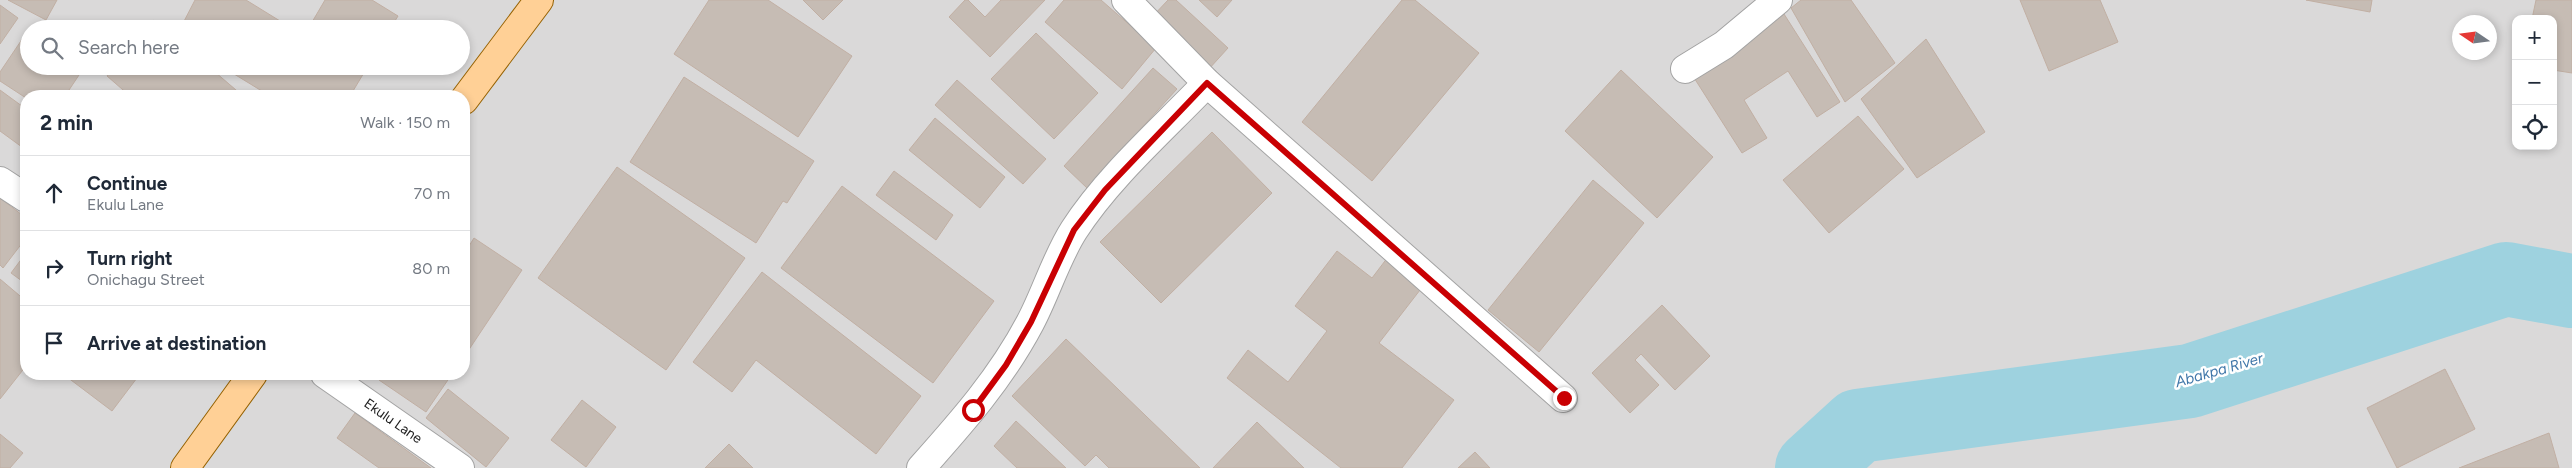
<!DOCTYPE html>
<meta charset="utf-8">
<style>
:root{--surface:#fff;--page:#f2f2f3;--text:#1f2937;--muted:#747a83;--line:#e0e1e3}
body{margin:0;font-family:Figtree,sans-serif;background:var(--page);color:var(--text)}
.controls{position:absolute;right:15px;top:15px;display:grid;overflow:hidden;border-radius:10px;box-shadow:0 2px 8px #0003}
.controls button{width:45px;height:45px;display:grid;place-items:center;padding:0;border:0;border-bottom:1px solid var(--line);background:var(--surface);color:var(--text);font:25px sans-serif}
.compass{position:absolute;left:2452px;top:15px;width:45px;height:45px;border-radius:50%;background:var(--surface);box-shadow:0 2px 8px #0003;rotate:283deg}
.stop{position:absolute;width:15px;height:15px;margin:-11px;border:4px solid #c90003;border-radius:50%;background:#fff}
.stop.end{background:#c90003;border-color:#fff;box-shadow:0 1px 5px #0008}
.list{margin:0;padding:0;list-style:none}
h2{display:flex;justify-content:space-between;align-items:center;height:65px;margin:0;padding:0 20px;font-size:21px}
h2 small{font-size:16px;font-weight:400;color:var(--muted)}
.list li{display:grid;grid-template-columns:32px 1fr auto;gap:15px;align-items:center;box-sizing:border-box;height:75px;padding:0 20px;border-top:1px solid var(--line)}
.list b{display:block;font-size:19px;white-space:nowrap}
.list p{margin:0;font-size:16px;white-space:nowrap;color:var(--muted)}
.list em{font-size:16px;font-style:normal;color:var(--muted)}
.icon{flex:none;width:28px;height:28px;fill:none;stroke:currentColor;stroke-width:2;stroke-linecap:round;stroke-linejoin:round}
.map{position:relative;flex:none;width:2572px;height:468px;overflow:hidden}
.search{position:absolute;background:var(--surface);box-shadow:0 2px 8px #0003;left:20px;top:20px;width:450px;height:55px;display:flex;align-items:center;gap:12px;box-sizing:border-box;padding:0 18px;border-radius:28px;color:var(--muted);font-size:19px}
.panel{position:absolute;background:var(--surface);box-shadow:0 2px 8px #0003;left:20px;top:90px;width:450px;height:290px;border-radius:20px}
.map>svg:first-child{display:block}
</style>
<div class="map">
<svg width="2572" height="468" viewBox="0 0 2572 468">
<rect width="100%" height="100%" fill="#efeae1"/>
<path fill="#dad9d9" fill-rule="evenodd" d="M0,0H2572V468H0ZM2516,19H2553V146H2516ZM2460,22H2490V52H2460ZM29,29H461V66H29ZM26,96H464V374H26Z"/>
<g fill="none" stroke-linecap="round" stroke-linejoin="round">
<polyline stroke="#9ed2df" stroke-width="74" points="1812,468 1858,426 2190,381 2506,279 2572,291"/>
</g>
<g fill="#c6bcb4" stroke="#c1afa3">
<polygon points="8,0 57,0 46,20"/>
<polygon points="195,0 246,0 293,29 180,29"/>
<polygon points="325,0 372,0 398,16 390,29 308,29"/>
<polygon points="709,0 768,0 852,56 798,137 674,54"/>
<polygon points="803,0 843,0 823,20"/>
<polygon points="965,0 968,0 985,17 1001,0 1045,0 990,57 949,17"/>
<polygon points="1064,0 1101,0 1156,48 1122,89 1045,22"/>
<polygon points="1168,0 1176,0 1228,48 1208,70 1152,17"/>
<polygon points="1199,0 1232,0 1217,17"/>
<polygon points="1402,0 1415,0 1479,53 1372,181 1302,122"/>
<polygon points="1801,0 1851,0 1895,63 1845,102 1791,8"/>
<polygon points="2020,0 2100,0 2118,42 2049,71"/>
<polygon points="2306,0 2372,0 2370,12"/>
<polygon points="2536,0 2572,0 2572,73 2553,70 2553,19 2532,19"/>
<polygon points="0,5 18,18 0,44"/>
<polygon points="1784,14 1840,102 1817,117 1788,71 1744,100 1767,138 1742,153 1691,73"/>
<polygon points="153,20 163,29 146,29"/>
<polygon points="29,29 29,66 85,66 65,96 26,96 26,98 0,81 0,72"/>
<polygon points="1036,33 1098,93 1054,139 991,79"/>
<polygon points="1926,39 1985,132 1917,178 1861,99"/>
<polygon points="115,66 208,66 243,96 130,96 107,76"/>
<polygon points="221,66 368,66 350,96 270,96"/>
<polygon points="1153,68 1177,89 1087,188 1064,166"/>
<polygon points="1621,70 1713,157 1657,218 1565,131"/>
<polygon points="684,77 814,161 787,203 783,201 756,243 630,162"/>
<polygon points="957,80 1046,159 1023,184 935,105"/>
<polygon points="0,90 26,109 26,150 0,131"/>
<polygon points="1858,116 1904,169 1829,233 1783,180"/>
<polygon points="935,118 1005,177 980,208 909,150"/>
<polygon points="1212,132 1272,193 1161,303 1100,242"/>
<polygon points="617,167 745,258 666,370 538,278"/>
<polygon points="894,171 953,215 936,240 876,195"/>
<polygon points="1593,180 1644,223 1539,352 1488,310"/>
<polygon points="842,186 994,301 933,383 781,268"/>
<polygon points="0,198 26,218 26,238 3,268 0,265"/>
<polygon points="474,238 522,270 464,357 464,254"/>
<polygon points="1337,251 1372,278 1391,253 1427,281 1379,343 1454,400 1402,468 1341,468 1227,378 1248,350 1288,382 1327,331 1295,306"/>
<polygon points="26,253 26,284 11,273"/>
<polygon points="762,272 921,396 876,454 756,360 732,392 693,362"/>
<polygon points="0,279 26,301 26,366 0,399"/>
<polygon points="1662,305 1710,356 1675,390 1641,354 1635,360 1659,385 1630,413 1592,373"/>
<polygon points="1066,339 1200,468 1109,468 1096,455 1085,466 1012,396"/>
<polygon points="2445,369 2475,429 2397,468 2367,408"/>
<polygon points="63,374 140,374 112,411"/>
<polygon points="383,374 452,374 426,412 379,380"/>
<polygon points="448,389 509,438 486,467 426,418"/>
<polygon points="582,400 616,427 586,467 551,440"/>
<polygon points="355,413 431,468 379,468 337,438"/>
<polygon points="1016,421 1066,468 1017,468 994,446"/>
<polygon points="1257,422 1304,468 1213,468"/>
<polygon points="2549,433 2559,468 2459,468"/>
<polygon points="0,434 23,453 10,468 0,468"/>
<polygon points="729,444 753,468 705,468"/>
<polygon points="1475,452 1490,468 1458,468"/>
</g>
<g fill="none" stroke-linecap="round" stroke-linejoin="round">
<defs>
<g id="street">
<polyline points="1126,0 1207,83 1563,398"/>
<polyline points="1685,69 1724,45 1778,0"/>
<polyline points="0,181 26,198"/>
<polyline points="325,374 460,468"/>
<path d="M921,468C962,422 1001,378 1030,323C1046,293 1056,258 1074,230C1108,177 1163,129 1207,83"/>
</g>
<g id="primary">
<polyline points="464,100 539,0"/>
<polyline points="185,468 253,374"/>
</g>
</defs>
<use href="#street" stroke="#a3a3a3" stroke-width="30"/>
<use href="#primary" stroke="#956100" stroke-width="30"/>
<use href="#street" stroke="#fff" stroke-width="28"/>
<use href="#primary" stroke="#ffd096" stroke-width="28"/>
</g>
<g fill="none" stroke-linecap="round" stroke-linejoin="round">
<polyline stroke="#c90003" stroke-width="6" points="973,410 1006,365 1031,322 1074,230 1105,190 1207,83 1564,398"/>
</g>
<g text-anchor="middle" dominant-baseline="central" stroke-width="5" stroke-linejoin="round" paint-order="stroke">
<g font-size="14" fill="#1c1c1c" stroke="#fff">
<text transform="translate(393 421) rotate(35)">Ekulu Lane</text>
</g>
<g font-size="15" font-style="italic" fill="#4077a9" stroke="#fff">
<text transform="translate(2219 370) rotate(-16)">Abakpa River</text>
</g>
</g>
</svg>
<div class="controls">
<button>+</button>
<button>−</button>
<button><svg class="icon" aria-label="locate" viewBox="0 0 24 24"><circle cx="12" cy="12" r="6"/><path d="M12 2v4M12 18v4M2 12h4M18 12h4"/></svg></button>
</div>
<svg class="compass" viewBox="-18 -18 36 36"><path d="M0-13l5 13h-10z" fill="#e53935"/><path d="M0 13l5-13h-10z" fill="#747a83"/></svg>
<div class="stop" style="left:973px;top:410px"></div>
<div class="stop end" style="left:1564px;top:398px"></div>
<div class="search"><svg class="icon" aria-label="search" viewBox="0 0 24 24"><circle cx="10" cy="10" r="6"/><path d="M15 15l6 6"/></svg>Search here</div>
<section class="panel">
<h2>2 min<small>Walk · 150 m</small></h2>
<ul class="list">
<li><svg class="icon" aria-label="ahead" viewBox="0 0 24 24"><path d="M12 20V5M6 11l6-6 6 6"/></svg><div><b>Continue</b><p>Ekulu Lane</p></div><em>70 m</em></li>
<li><svg class="icon" aria-label="right" viewBox="0 0 24 24"><path d="M7 20v-9h11M14 6l5 5-5 5"/></svg><div><b>Turn right</b><p>Onichagu Street</p></div><em>80 m</em></li>
<li><svg class="icon" aria-label="arrive" viewBox="0 0 24 24"><path d="M6 21V4h12l-3 4 3 4H6"/></svg><div><b>Arrive at destination</b></div></li>
</ul>
</section>
</div>
